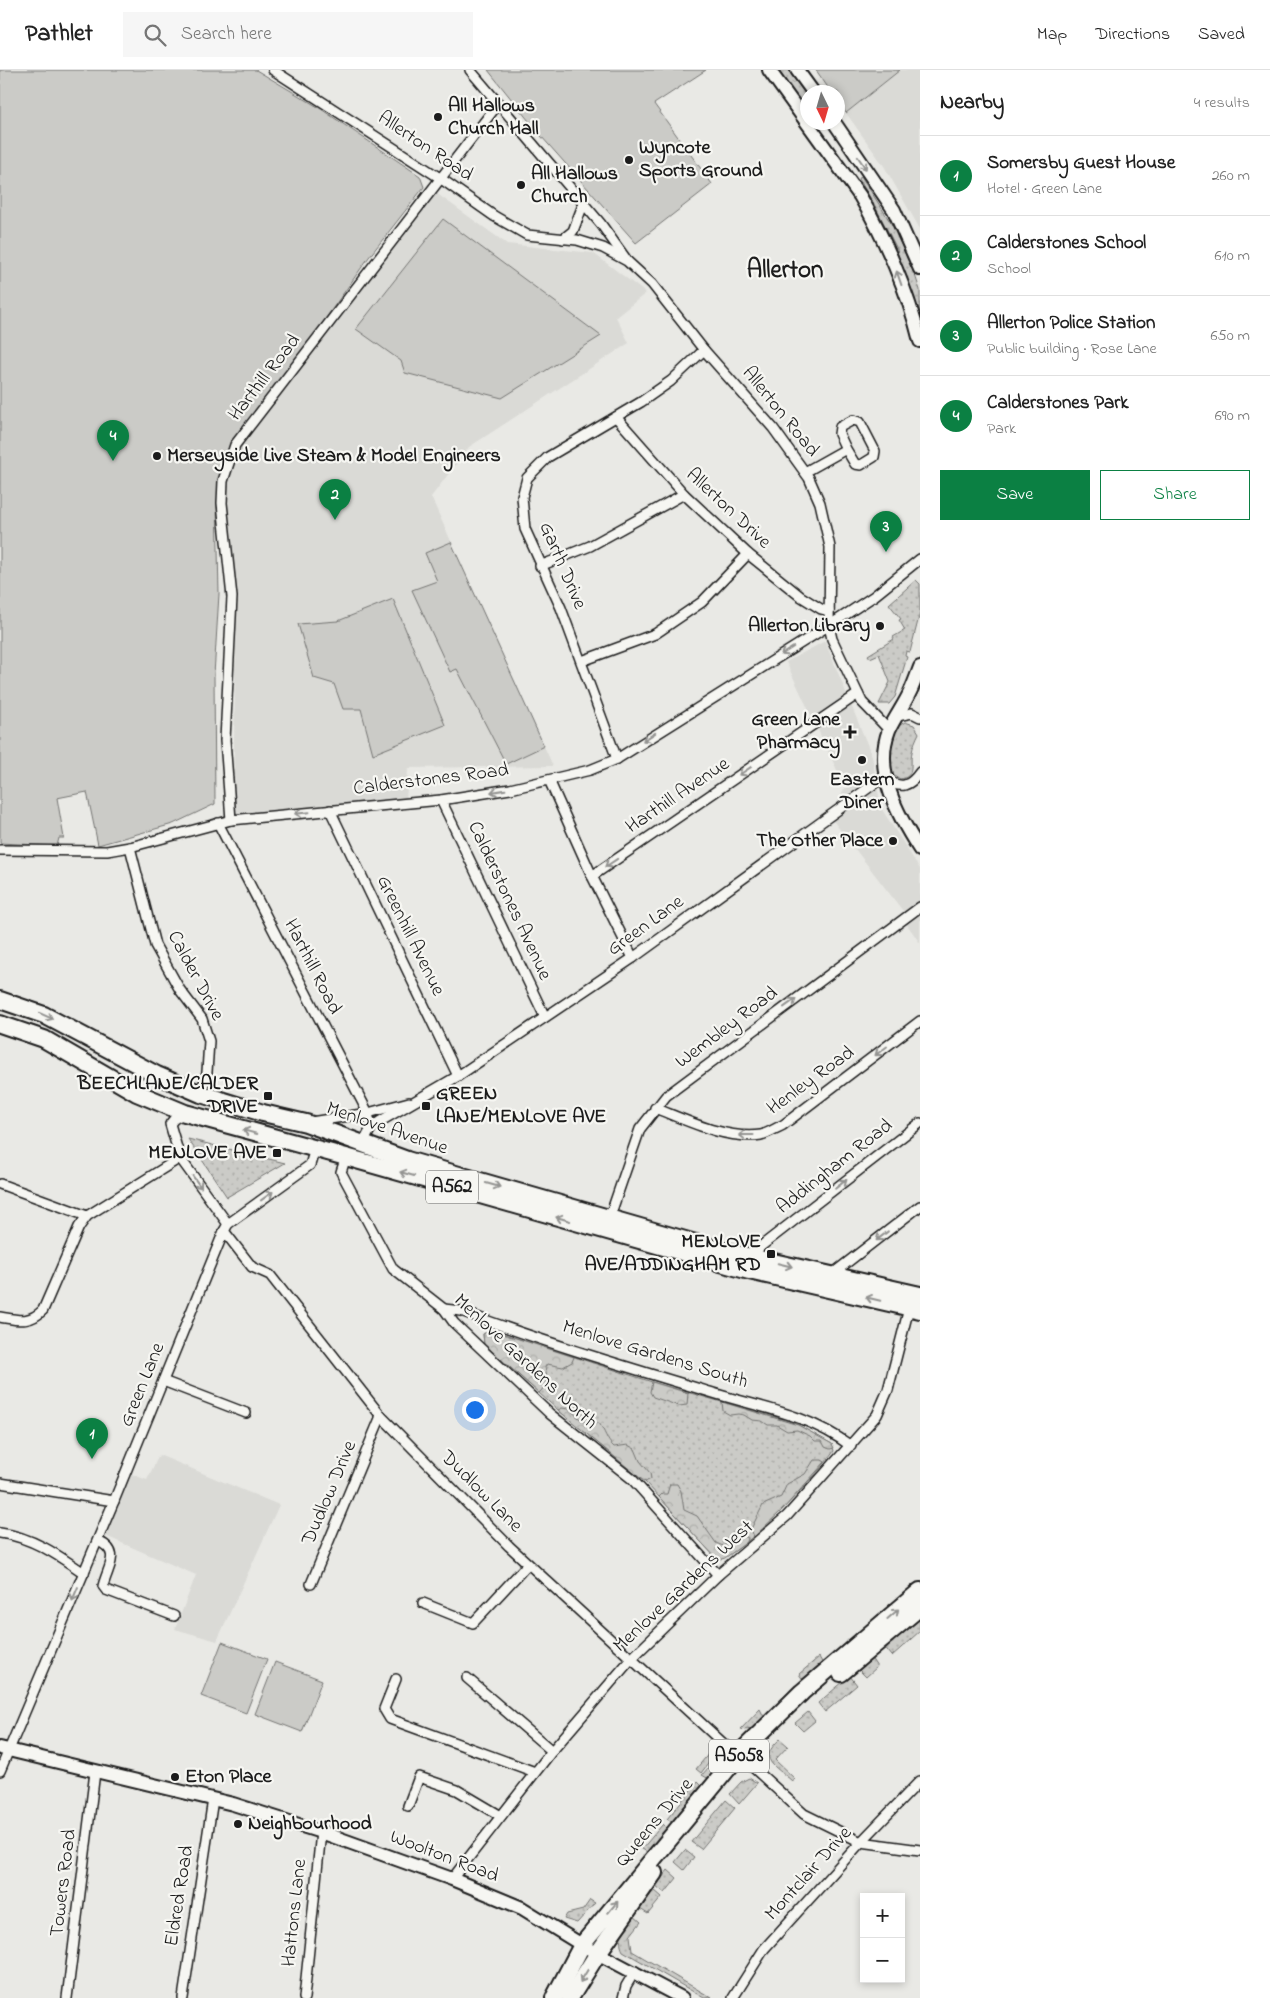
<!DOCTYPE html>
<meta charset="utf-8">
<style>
:root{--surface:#fff;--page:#f6f6f6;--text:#222;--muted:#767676;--line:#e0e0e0;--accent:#0b8043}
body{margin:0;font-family:"Indie Flower",sans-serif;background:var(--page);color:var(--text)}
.controls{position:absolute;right:15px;bottom:15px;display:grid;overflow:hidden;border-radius:0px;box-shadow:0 2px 8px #0003}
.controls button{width:45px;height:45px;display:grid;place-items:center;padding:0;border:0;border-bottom:1px solid var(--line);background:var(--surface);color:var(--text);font:25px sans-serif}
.compass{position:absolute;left:800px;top:15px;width:45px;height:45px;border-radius:50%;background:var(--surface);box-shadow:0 2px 8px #0003;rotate:175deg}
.you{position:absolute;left:474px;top:1339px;width:18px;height:18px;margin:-12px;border:4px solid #fff;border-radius:50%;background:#1a73e8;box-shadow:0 0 0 8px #1a73e833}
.badge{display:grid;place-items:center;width:32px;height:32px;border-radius:50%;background:var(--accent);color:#fff;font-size:16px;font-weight:700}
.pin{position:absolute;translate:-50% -41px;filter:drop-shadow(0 1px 2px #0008)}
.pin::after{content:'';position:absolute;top:26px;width:18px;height:15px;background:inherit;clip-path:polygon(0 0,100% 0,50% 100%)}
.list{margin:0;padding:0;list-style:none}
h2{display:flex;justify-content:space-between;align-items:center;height:65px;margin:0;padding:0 20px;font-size:21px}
h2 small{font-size:16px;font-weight:400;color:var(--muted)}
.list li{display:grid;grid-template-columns:32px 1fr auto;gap:15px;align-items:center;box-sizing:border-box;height:80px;padding:0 20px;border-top:1px solid var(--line)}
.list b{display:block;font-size:19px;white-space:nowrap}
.list p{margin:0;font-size:16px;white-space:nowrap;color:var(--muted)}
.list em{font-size:16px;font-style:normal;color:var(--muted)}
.actions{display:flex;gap:10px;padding:15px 20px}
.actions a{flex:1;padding:11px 0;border:1px solid var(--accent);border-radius:0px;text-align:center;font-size:18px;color:var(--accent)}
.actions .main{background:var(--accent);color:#fff}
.icon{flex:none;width:28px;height:28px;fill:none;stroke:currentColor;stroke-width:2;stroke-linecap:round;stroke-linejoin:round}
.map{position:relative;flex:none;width:920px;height:1928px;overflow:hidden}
header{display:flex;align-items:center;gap:30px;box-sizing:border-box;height:70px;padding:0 25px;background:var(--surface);border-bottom:1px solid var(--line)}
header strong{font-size:24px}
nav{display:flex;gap:28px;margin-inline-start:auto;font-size:18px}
.search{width:350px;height:45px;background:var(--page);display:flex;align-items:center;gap:12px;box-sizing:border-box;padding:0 18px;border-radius:0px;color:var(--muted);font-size:19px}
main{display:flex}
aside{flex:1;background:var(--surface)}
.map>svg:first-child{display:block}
</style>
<header>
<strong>Pathlet</strong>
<div class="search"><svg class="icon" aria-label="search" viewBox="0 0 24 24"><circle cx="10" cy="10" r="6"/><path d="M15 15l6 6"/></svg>Search here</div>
<nav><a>Map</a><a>Directions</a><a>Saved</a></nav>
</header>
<main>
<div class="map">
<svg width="920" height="1928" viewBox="0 0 920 1928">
<defs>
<pattern id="grass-dots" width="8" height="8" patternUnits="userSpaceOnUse" patternTransform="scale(1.25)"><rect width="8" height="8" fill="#cbcbc7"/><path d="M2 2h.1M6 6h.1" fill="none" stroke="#aeaeaa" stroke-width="1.8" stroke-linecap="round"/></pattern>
<pattern id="forest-crowns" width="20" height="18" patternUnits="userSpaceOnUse" patternTransform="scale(1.25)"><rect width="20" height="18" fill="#cbcbc7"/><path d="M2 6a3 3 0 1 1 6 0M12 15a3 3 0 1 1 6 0" fill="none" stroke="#aeaeaa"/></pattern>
</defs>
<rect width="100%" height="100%" fill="#e9e9e5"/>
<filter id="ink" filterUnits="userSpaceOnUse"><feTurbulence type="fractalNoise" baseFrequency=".02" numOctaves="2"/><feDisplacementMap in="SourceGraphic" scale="10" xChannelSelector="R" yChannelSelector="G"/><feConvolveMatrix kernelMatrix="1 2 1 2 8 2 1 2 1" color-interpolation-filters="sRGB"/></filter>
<g filter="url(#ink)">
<g fill="#dadad6">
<polygon points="900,0 920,0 920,159 884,96 846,43"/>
<polygon points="436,123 507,174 593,183 646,223 616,247 629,273 469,377 431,427 553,696 408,698 406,733 233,746 236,531 225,413 237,380"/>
<polygon points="825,571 872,686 881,738 920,799 920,873 906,853 903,841 831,748 845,717 786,592"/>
<polygon points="159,1385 279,1435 217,1571 175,1559 196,1505 101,1464 126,1402 147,1410"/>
</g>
<g fill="url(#grass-dots)" stroke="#747472">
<polygon points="777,0 791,0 807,26 807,41"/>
<polygon points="861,106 891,153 915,205 920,220 920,257 901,203 897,179 874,134 859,109"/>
<polygon points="916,510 920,514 920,543 910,582 906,581 905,586 907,587 895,627 889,634 879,634 890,612 879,584 870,588 868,585 894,569 893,567 905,560 899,550 901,549 889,534"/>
<path d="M905,652L914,655L919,663C916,669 913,676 912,682C909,694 916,707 900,709L893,705C888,690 892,672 897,657Z"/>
<polygon points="188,1069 285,1093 227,1127"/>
<path d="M491,1260L652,1312L788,1351L798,1355L832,1374L834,1381C819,1404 743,1484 718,1490L645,1412L558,1340L484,1274L483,1264Z"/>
<polygon points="920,1546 920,1561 892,1586 884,1576"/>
<polygon points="819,1587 823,1594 803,1610 799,1604"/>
<polygon points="871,1588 877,1597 866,1607 858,1599"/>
<polygon points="850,1606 857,1615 825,1642 818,1633"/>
<path d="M760,1639L764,1647C757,1653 751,1663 741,1659Z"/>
<polygon points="808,1642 815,1651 803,1661 795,1653"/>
<path d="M780,1669L788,1676L775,1690L795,1709L792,1711C774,1695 757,1690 780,1669Z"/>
<polygon points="715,1676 717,1682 701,1703 696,1699"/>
<polygon points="722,1682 721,1692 709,1709 702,1705"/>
<polygon points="749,1708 757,1713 739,1734 730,1724 741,1712"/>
<polygon points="698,1711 702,1715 702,1718 673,1753 667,1749"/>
<polygon points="726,1730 735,1738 701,1779 691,1772"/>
<polygon points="663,1754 668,1759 649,1783 642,1779"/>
<polygon points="685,1780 694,1787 684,1800 675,1792"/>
<polygon points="668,1800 677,1808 665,1823 656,1816"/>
<polygon points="654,1820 662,1827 648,1844 640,1839"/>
<polygon points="590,1830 595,1833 577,1853 564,1849 567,1844 583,1840"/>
<path d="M634,1846L641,1852L630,1866L632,1881L712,1928H704L623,1881C616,1868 625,1856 634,1846Z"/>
</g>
<g fill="url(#forest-crowns)" stroke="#747472">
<path d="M491,1260L574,1287L572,1292L563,1297L547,1294L545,1297C548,1307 547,1316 539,1323L484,1274L483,1264Z"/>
<polygon points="652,1312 688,1323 687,1335 679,1336 653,1327 650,1322"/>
<polygon points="722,1332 798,1355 832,1374 834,1378 830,1379 825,1377 822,1371 815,1371 810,1366 797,1360 787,1361 777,1355 768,1355 762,1351 752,1350 744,1345 738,1344 730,1345 723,1341"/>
<path d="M562,1338L569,1339C581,1349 582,1355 599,1353C605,1361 606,1370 614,1377L628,1375L635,1379L640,1391L650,1403L651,1409L645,1412L558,1340Z"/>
<polygon points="814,1390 822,1390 825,1392 783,1439 754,1467 751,1459 763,1435 781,1427 787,1414 805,1404"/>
<polygon points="670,1414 677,1414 681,1421 684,1440 697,1446 716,1473 723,1476 742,1465 748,1468 747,1472 725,1488 718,1490 659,1427 662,1424 667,1424"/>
</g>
<g fill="#cbcbc7" stroke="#747472">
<polygon points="0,0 256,0 318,37 420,106 424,117 369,187 309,272 232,371 218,418 217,434 219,524 214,605 215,734 173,754 98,775 87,722 57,728 64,768 59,768 57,776 0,773"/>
<polygon points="488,0 706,0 654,34 712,114 636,173 541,66"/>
<polygon points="816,0 900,0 846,43 838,31 838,22 831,22"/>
<polygon points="443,149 601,266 502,328 405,303 401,291 356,259"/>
<polygon points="451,472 544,676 506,694 457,599 450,602 412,520 437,511 425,483"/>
<polygon points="393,529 445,655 373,684 361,639 343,639 334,614 314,608 298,554 338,551"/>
<polygon points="222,1572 267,1589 246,1643 201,1626"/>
<polygon points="275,1592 322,1610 302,1662 255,1644"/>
</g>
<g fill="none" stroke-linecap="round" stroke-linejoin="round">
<defs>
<g id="street">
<polyline points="273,0 440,108 494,146 527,165 577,170 603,178 627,191 652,214 704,280 773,358 809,408 820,433 830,477 829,556 832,569 862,632 889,660"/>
<polyline points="470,0 601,154 626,189"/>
<polyline points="563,169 573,161 583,135"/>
<polyline points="616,347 684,424 748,484 800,526 821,539 829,541"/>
<polyline points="805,402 846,379 839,364 840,357 853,350 860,352 875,381 874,387 861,395 855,394 846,379"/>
<polyline points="540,496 590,476 684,424"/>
<polyline points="582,591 655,564 702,532 748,484"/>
<polyline points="897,646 912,643 920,647"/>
<polyline points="617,689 561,538 525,459 522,427 527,408 548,387 641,332 671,311 704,280"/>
<polyline points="549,710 592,806 633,888"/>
<polyline points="441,730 545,947"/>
<polyline points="330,740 458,1006"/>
<polyline points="231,750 225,670 232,527 222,433 223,411 235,375 498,34"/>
<polyline points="218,753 368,1043 371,1058"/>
<polyline points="130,777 155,875 180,920 202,949 209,971 207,1002 201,1024"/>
<polyline points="0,780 107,781 130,777 231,750 441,730 510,719 590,700 617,689 836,551 874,526 920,489"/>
<polyline points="592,806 858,624"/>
<path d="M655,1038C688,1051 726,1070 761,1065C769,1063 776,1058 783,1055L920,951"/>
<polyline points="185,1043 174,1049 170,1054 180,1088 228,1154"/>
<polyline points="311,1052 368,1043 409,1032"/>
<path d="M363,1074L371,1058L379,1052L458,1006L633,888L878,711L886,709C901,720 910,716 920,702"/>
<polyline points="346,1087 341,1102 393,1199 444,1239 454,1253 550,1344 632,1409 718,1505"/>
<polyline points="0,1114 87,1146"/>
<polyline points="609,1149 640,1059 666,1026 920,837"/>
<polyline points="224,1161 252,1197 270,1205 381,1346 509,1476 738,1687"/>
<polyline points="747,1187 920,1053"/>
<polyline points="831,1205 920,1136"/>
<path d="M444,1239L461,1241C543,1272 627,1297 710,1322C761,1338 806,1343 851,1376"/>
<path d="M0,1247C18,1250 29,1254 43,1240L79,1157L87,1146L180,1088"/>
<polyline points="163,1311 246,1343"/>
<polyline points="0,1413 114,1431"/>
<path d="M0,1463C32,1467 58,1485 84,1503"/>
<path d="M98,1471C122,1482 108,1496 103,1516L106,1520L174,1546"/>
<polyline points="311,1514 381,1346"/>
<polyline points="423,1533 473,1553 528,1494"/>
<polyline points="467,1608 552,1681"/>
<polyline points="396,1609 384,1639 390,1649 535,1702"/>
<polyline points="746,1691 804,1744 861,1772 920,1780"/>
<polyline points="0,1701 114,1431 224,1161 228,1154 310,1095 315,1079"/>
<polyline points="408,1736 419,1707 457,1720 501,1746"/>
<polyline points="452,1809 552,1681 631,1589 718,1505 787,1446 877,1345 888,1320 909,1238"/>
<polyline points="67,1928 95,1702"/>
<polyline points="183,1928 213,1729"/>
<polyline points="304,1928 321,1762"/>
<polyline points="623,1928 626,1916 635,1901"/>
<polyline points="733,1928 764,1879 861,1772 920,1711"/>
</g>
<g id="secondary">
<path d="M769,0L860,126C885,169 908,222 920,271"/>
<polyline points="797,0 813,22"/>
<polyline points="834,52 894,140 920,199"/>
<path d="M920,597C917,605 914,614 910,622C904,635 895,647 889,660C873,701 898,746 920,780"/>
<polyline points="0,1678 233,1734 321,1762 452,1809 522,1838 582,1875 682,1928"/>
</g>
<g id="highway">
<polyline points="0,930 44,945 157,1005 201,1024 263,1043 306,1053 407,1090 720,1180 920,1225"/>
<polyline points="0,954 44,969 137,1023 185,1043 346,1087 749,1201 920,1240"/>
<polyline points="841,1603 920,1537"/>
<polyline points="554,1928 582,1875 743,1680 802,1622 920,1521"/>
<polyline points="570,1928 598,1883 654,1803"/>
</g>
</defs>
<use href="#street" stroke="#1c1c1c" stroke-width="12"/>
<use href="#secondary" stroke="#1c1c1c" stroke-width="16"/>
<use href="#highway" stroke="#1c1c1c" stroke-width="20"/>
<use href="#street" stroke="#f6f6f2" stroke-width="9"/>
<use href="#secondary" stroke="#f6f6f2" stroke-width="12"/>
<use href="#highway" stroke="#f6f6f2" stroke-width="16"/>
</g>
<defs><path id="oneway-shaft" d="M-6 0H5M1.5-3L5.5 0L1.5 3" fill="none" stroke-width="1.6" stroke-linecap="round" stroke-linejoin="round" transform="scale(1.25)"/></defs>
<g stroke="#949492">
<use href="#oneway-shaft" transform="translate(862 93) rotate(56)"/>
<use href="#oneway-shaft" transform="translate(899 208) rotate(-109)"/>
<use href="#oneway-shaft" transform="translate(787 581) rotate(148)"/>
<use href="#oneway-shaft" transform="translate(649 667) rotate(147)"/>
<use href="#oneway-shaft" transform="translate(745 701) rotate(146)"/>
<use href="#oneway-shaft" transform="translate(498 721) rotate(171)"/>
<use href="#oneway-shaft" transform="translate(302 743) rotate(174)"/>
<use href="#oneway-shaft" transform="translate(611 793) rotate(146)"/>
<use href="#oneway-shaft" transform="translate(790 933) rotate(-36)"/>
<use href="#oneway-shaft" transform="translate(46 946) rotate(25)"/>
<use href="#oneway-shaft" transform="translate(881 981) rotate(143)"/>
<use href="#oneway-shaft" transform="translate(250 1062) rotate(-165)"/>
<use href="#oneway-shaft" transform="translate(746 1065) rotate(-180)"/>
<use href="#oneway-shaft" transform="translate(407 1104) rotate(-164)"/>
<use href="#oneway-shaft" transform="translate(197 1112) rotate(54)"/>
<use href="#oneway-shaft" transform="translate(841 1114) rotate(-38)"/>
<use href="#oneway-shaft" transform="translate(493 1115) rotate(16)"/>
<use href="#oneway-shaft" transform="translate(267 1126) rotate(-36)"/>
<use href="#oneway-shaft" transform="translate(563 1149) rotate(-164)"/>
<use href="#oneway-shaft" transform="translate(882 1166) rotate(142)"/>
<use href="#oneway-shaft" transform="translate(785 1195) rotate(13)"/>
<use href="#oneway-shaft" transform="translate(873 1229) rotate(-167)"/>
<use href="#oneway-shaft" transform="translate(75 1524) rotate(113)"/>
<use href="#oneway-shaft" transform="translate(893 1544) rotate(-41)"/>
<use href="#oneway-shaft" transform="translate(613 1837) rotate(-50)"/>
<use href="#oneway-shaft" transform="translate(584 1906) rotate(121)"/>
</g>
</g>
<g fill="#1c1c1c" stroke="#f6f6f2" stroke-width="2">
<circle cx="438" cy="47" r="5"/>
<circle cx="629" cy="90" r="5"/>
<circle cx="521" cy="115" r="5"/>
<circle cx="157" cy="386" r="5"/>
<circle cx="880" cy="556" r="5"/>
<path d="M847.5 654.5h5v5h5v5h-5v5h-5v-5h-5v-5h5z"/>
<circle cx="862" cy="690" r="5"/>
<circle cx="893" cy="771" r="5"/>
<rect x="263" y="1021" width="10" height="10" rx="2.5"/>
<rect x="421" y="1031" width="10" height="10" rx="2.5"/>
<rect x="272" y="1078" width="10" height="10" rx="2.5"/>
<rect x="766" y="1179" width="10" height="10" rx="2.5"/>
<circle cx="175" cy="1707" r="5"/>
<circle cx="238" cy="1754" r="5"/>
</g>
<g text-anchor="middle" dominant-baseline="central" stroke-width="4.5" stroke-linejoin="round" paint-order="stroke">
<g fill="#f6f6f2" stroke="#5d5d5c" stroke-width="1">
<rect x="426" y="1100.5" width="52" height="33" rx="4"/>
<rect x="709" y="1669.5" width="60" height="33" rx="4"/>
</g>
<g font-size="19" font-weight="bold" fill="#1c1c1c">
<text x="452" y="1117">A562</text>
<text x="739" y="1686">A5058</text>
</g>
<g font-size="20" font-weight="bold" fill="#1c1c1c" stroke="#f6f6f2" text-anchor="start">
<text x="448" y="36">All Hallows<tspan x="448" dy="23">Church Hall</tspan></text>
<text x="639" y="78">Wyncote<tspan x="639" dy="23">Sports Ground</tspan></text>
<text x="531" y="104">All Hallows<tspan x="531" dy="23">Church</tspan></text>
<text x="167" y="386">Merseyside Live Steam &amp; Model Engineers</text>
<text x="870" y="556" text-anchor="end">Allerton Library</text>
<text x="840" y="650" text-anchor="end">Green Lane<tspan x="840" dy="23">Pharmacy</tspan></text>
<text x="862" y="710" text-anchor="middle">Eastern<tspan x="862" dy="23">Diner</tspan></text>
<text x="883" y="771" text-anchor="end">The Other Place</text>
<text x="258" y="1014" text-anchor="end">BEECHLANE/CALDER<tspan x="258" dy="23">DRIVE</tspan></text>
<text x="436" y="1024">GREEN<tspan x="436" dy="23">LANE/MENLOVE AVE</tspan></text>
<text x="267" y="1083" text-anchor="end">MENLOVE AVE</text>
<text x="761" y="1172" text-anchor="end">MENLOVE<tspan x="761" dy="23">AVE/ADDINGHAM RD</tspan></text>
<text x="185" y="1707">Eton Place</text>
<text x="248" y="1754">Neighbourhood</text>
</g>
<g font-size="20" fill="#1c1c1c" stroke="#f6f6f2">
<text transform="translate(425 77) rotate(34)">Allerton Road</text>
<text transform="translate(265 308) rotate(-52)">Harthill Road</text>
<text transform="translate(780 342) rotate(51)">Allerton Road</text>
<text transform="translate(728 439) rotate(43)">Allerton Drive</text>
<text transform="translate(562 496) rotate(67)">Garth Drive</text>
<text transform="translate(431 710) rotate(-7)">Calderstones Road</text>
<text transform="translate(678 726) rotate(-34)">Harthill Avenue</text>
<text transform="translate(509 831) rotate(65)">Calderstones Avenue</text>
<text transform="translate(646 856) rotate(-36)">Green Lane</text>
<text transform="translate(410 866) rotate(64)">Greenhill Avenue</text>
<text transform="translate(312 897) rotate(63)">Harthill Road</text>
<text transform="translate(195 906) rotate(62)">Calder Drive</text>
<text transform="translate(727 958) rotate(-37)">Wembley Road</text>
<text transform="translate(811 1011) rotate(-36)">Henley Road</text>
<text transform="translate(387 1059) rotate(19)">Menlove Avenue</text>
<text transform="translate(835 1097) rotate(-38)">Addingham Road</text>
<text transform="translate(655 1285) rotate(17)">Menlove Gardens South</text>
<text transform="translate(525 1292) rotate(43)">Menlove Gardens North</text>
<text transform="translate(143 1315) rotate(-68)">Green Lane</text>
<text transform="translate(481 1422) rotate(45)">Dudlow Lane</text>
<text transform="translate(330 1423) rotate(-67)">Dudlow Drive</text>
<text transform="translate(684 1517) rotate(-43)">Menlove Gardens West</text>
<text transform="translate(655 1753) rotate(-50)">Queens Drive</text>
<text transform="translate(444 1787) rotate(21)">Woolton Road</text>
<text transform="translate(809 1804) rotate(-48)">Montclair Drive</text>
<text transform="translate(64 1813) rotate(-83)">Towers Road</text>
<text transform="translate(180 1826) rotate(-81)">Eldred Road</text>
<text transform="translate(295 1843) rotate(-84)">Hattons Lane</text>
</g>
<g font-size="25" font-weight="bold" fill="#1c1c1c" stroke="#f6f6f2">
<text x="785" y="201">Allerton</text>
</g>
</g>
</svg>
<div class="controls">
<button>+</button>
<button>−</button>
</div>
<svg class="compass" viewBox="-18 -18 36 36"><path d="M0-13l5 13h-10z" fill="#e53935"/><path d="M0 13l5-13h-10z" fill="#767676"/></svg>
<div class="you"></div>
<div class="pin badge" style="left:92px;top:1389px">1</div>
<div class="pin badge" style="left:335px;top:450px">2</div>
<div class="pin badge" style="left:886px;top:482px">3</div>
<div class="pin badge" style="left:113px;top:391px">4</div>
</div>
<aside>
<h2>Nearby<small>4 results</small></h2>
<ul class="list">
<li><span class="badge">1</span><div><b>Somersby Guest House</b><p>Hotel · Green Lane</p></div><em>260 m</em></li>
<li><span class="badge">2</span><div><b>Calderstones School</b><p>School</p></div><em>610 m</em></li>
<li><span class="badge">3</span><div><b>Allerton Police Station</b><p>Public building · Rose Lane</p></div><em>650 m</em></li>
<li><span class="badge">4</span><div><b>Calderstones Park</b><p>Park</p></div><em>690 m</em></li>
</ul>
<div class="actions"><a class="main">Save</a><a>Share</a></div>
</aside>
</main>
